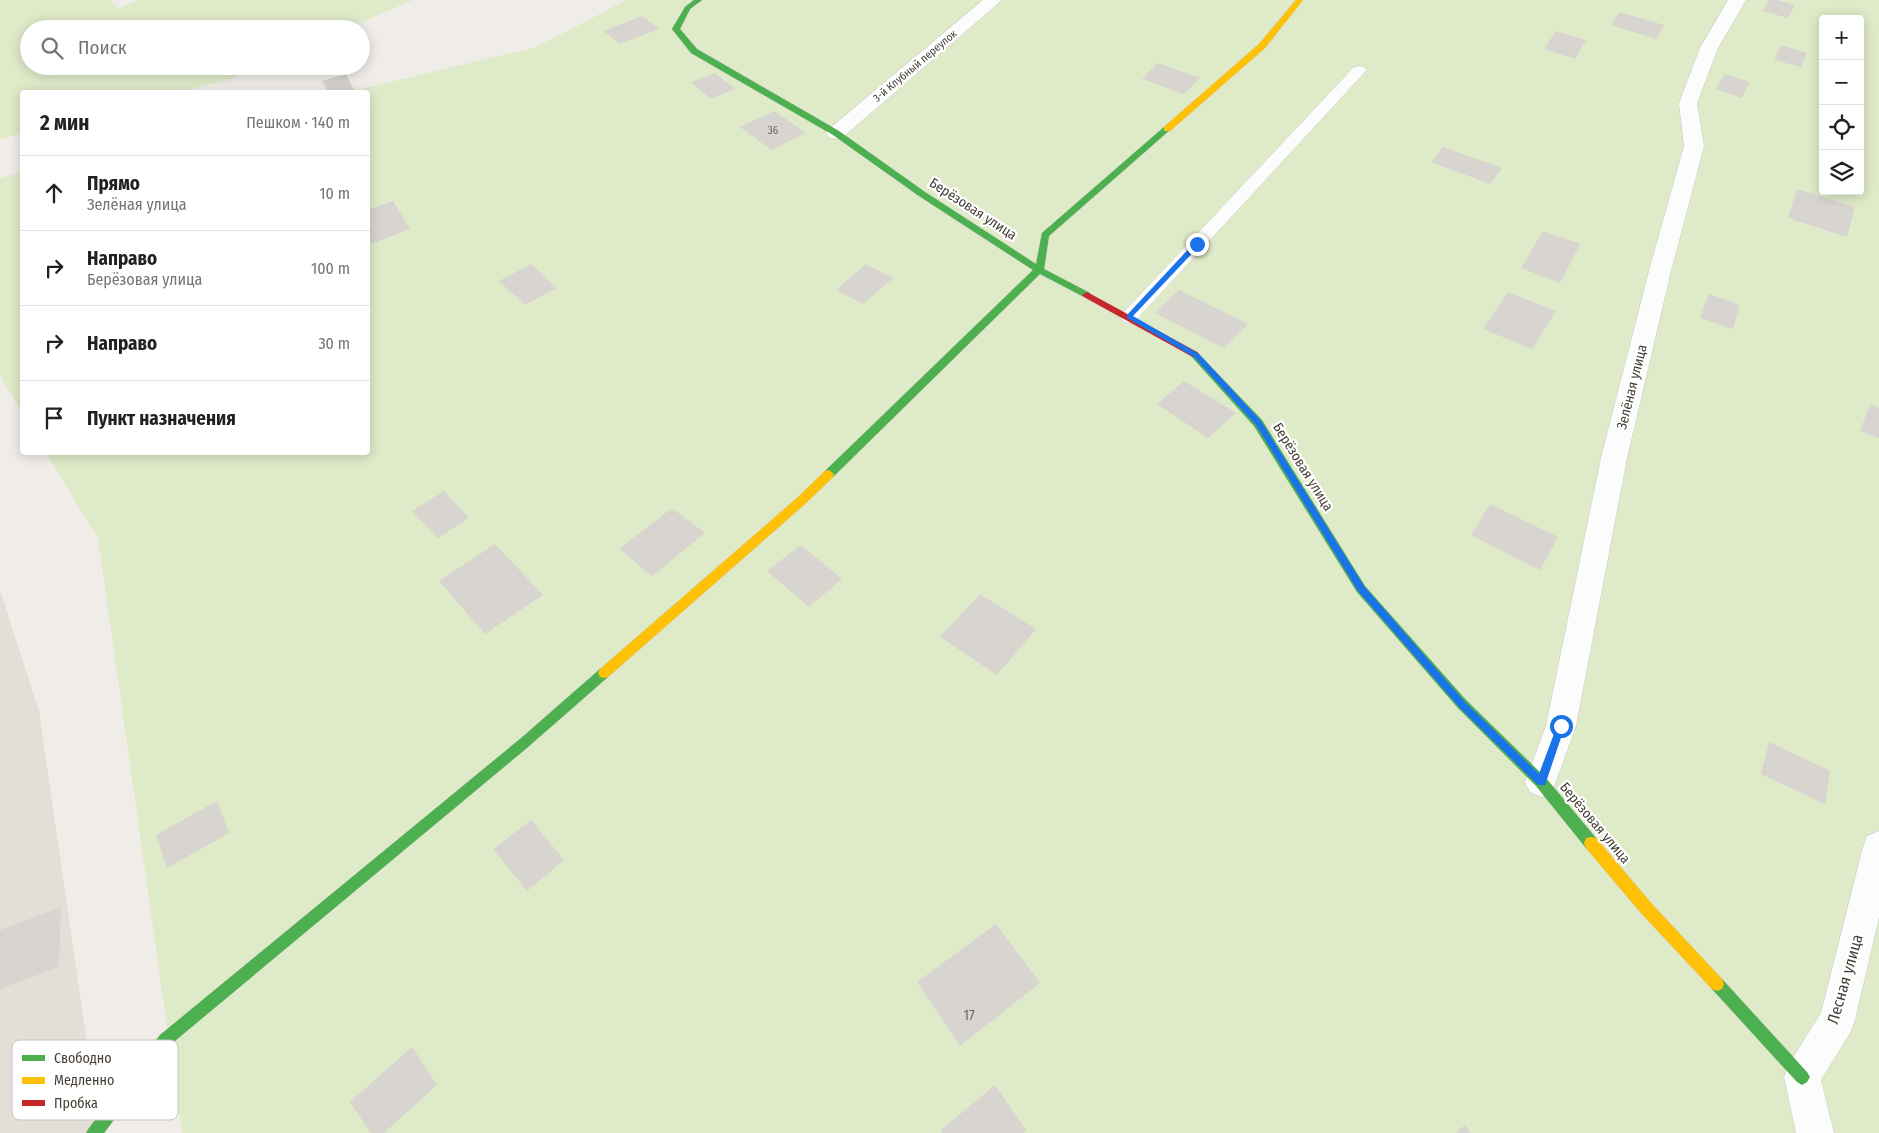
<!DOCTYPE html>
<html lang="ru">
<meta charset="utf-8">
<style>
:root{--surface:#fff;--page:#f2f2f2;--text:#202124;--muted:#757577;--line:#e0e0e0}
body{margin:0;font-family:"Fira Sans Condensed",sans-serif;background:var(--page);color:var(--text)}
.controls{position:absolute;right:15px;top:15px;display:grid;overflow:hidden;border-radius:5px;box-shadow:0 2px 12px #0003}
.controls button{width:45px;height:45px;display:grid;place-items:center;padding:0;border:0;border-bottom:1px solid var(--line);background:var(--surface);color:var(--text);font:25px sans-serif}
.stop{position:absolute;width:15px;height:15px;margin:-11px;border:4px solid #1a73e8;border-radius:50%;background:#fff}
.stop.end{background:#1a73e8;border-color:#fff;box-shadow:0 1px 5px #0008}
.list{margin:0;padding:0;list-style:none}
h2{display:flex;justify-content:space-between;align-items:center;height:65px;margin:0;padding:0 20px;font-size:21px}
h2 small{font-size:16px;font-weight:400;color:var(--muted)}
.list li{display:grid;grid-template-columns:32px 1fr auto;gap:15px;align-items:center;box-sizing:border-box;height:75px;padding:0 20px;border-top:1px solid var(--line)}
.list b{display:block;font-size:19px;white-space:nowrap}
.list p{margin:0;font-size:16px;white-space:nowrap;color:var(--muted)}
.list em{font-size:16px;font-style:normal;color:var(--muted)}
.icon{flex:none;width:28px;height:28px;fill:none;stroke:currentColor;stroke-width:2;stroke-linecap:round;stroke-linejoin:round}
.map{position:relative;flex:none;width:1879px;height:1133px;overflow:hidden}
.search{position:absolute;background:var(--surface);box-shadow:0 2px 12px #0003;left:20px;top:20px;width:350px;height:55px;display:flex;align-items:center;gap:12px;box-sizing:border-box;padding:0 18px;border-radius:28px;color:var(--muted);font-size:19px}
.panel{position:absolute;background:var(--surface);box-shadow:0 2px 12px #0003;left:20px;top:90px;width:350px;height:365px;border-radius:5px}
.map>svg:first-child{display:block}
</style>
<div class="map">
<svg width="1879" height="1133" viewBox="0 0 1879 1133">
<rect width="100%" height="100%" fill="#f0ede9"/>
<polygon fill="#e4dfd6" points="0,590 39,711 100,1133 0,1133"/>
<g fill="#dfeac9" fill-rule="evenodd">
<polygon points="0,0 110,0 118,8 139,0 413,0 346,29 29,29 29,66 259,66 228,80 179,92 22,92 22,133 0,139"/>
<path d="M627,0H1879V1133H182L98,538L46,453L368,452V92H349L536,47ZM1823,19H1860V191H1823Z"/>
<polygon points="22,172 22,413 0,375 0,178"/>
</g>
<g fill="#d8d4d0">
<polygon points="1769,0 1777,0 1795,5 1788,18 1763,11"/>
<polygon points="1619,12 1664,25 1656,39 1611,25"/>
<polygon points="642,16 659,29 620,44 603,31"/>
<polygon points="1556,31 1586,40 1575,59 1544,49"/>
<polygon points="1781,45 1807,53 1801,67 1774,60"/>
<polygon points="1158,63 1200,78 1184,94 1142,79"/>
<polygon points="715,73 735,89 711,99 691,82"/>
<polygon points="346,74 354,90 343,92 328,92 322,81"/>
<polygon points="1724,74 1750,82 1742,98 1716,89"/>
<polygon points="774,111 806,133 771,150 740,127"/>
<polygon points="1443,147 1502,168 1490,184 1431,162"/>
<polygon points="1797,189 1855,207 1847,237 1788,218"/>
<polygon points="393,201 410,229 371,244 368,238 368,210"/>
<polygon points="1543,231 1580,244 1560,283 1521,268"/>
<polygon points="531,264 557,288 525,305 499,281"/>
<polygon points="866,264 893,278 863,304 836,290"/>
<polygon points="1179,290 1248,324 1224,348 1155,313"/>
<polygon points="1508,292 1556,311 1532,349 1483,329"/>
<polygon points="1709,294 1740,305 1733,329 1700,318"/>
<polygon points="1184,381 1236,413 1208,438 1157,404"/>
<polygon points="1870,404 1879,408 1879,438 1860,431"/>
<polygon points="444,491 469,518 438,538 412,511"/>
<polygon points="1490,504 1558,537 1540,570 1471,535"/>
<polygon points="672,508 705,533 652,576 619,549"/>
<polygon points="495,544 543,595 485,634 439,581"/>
<polygon points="801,545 842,579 809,607 767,571"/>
<polygon points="980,594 1036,629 997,675 940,637"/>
<polygon points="1769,742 1830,771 1825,804 1761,774"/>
<polygon points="217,801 229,833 167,868 156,835"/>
<polygon points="531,820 564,860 527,891 493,849"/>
<polygon points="61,907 59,967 0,989 0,930"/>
<polygon points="996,924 1040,983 960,1046 917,982"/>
<polygon points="412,1047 437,1085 384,1133 371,1133 350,1102"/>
<polygon points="995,1085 1026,1130 1023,1133 942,1133 941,1130"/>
<polygon points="1465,1125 1471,1133 1456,1133"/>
</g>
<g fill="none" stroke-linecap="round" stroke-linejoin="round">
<defs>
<polygon id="lane" points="1359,66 1364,67 1366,70 1364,73 1135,321 1129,323 1123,321 1121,317 1123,313 1354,67"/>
<g id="street">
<polygon points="983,0 1002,0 843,137 836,139 829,137 826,133 829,129"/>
<polygon points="1728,0 1746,0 1718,48 1697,103 1704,146 1671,271 1627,458 1576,726 1552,792 1541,797 1530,792 1525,782 1546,726 1601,458 1649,271 1684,146 1679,103 1700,48"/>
<polygon points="1879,831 1879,917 1855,1020 1850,1033 1821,1080 1834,1133 1796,1133 1784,1077 1789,1064 1821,1013 1863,847 1867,836"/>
</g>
<g id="fast">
<polygon points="694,0 702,0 690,9 680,29 697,49 839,131 925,192 1036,264 1042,233 1164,127 1171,129 1049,236 1044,269 1090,293 1090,297 1084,297 1040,274 833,477 829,478 824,474 825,471 1033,270 919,196 833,135 691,53 672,29 685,7"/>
<polygon points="1194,351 1197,352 1262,420 1365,586 1466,700 1546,778 1596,838 1598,843 1596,848 1591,849 1586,848 1536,786 1458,708 1357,592 1254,426 1191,356 1189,354"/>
<polygon points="604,668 608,669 610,673 608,677 528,747 170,1045 104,1133 86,1133 89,1128 160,1035 520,739 600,669"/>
<polygon points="1717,977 1722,979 1807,1072 1810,1077 1807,1082 1802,1085 1797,1082 1712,989 1710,984 1712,979"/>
</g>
<g id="slow">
<polygon points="1296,0 1303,0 1265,48 1170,131 1164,131 1164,127 1259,44"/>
<polygon points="829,470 834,474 833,477 805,504 608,677 604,678 600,677 598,673 600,669 797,498 825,471"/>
<polygon points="1591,837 1596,838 1651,903 1722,979 1724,984 1722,989 1717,991 1712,989 1641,913 1586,848 1584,843 1586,838"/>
</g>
<polygon id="jam" points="1087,292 1197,352 1199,354 1194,357 1191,356 1084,297 1082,295"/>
</defs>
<use href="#lane" stroke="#ccc9c5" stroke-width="1"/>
<use href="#street" stroke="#ccc9c5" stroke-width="1"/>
<use href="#fast" stroke="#d0cac0" stroke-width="1"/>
<use href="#slow" stroke="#d0cac0" stroke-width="1"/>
<use href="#jam" stroke="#d0cac0" stroke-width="1"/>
<use href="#lane" fill="#fdfcfc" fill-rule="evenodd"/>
<use href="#street" fill="#fdfcfc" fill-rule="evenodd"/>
<use href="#fast" fill="#4caf50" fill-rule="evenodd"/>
<use href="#slow" fill="#ffc107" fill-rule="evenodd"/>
<use href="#jam" fill="#c62828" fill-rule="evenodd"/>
</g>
<polygon fill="#1a73e8" points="1195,242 1201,244 1133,316 1199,354 1261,421 1364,586 1465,702 1539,774 1558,723 1564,723 1565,726 1545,785 1538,785 1459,707 1358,591 1256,425 1194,357 1127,318 1127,315"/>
<g text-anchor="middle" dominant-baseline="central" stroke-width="4.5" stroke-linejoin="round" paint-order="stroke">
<g font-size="11" fill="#463e35" stroke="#fff">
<text transform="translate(915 66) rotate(-40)">3-й Клубный переулок</text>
</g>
<g font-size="11" fill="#6c655d">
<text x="773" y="130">36</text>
</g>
<g font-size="14" fill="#463e35" stroke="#fff">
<text transform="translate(973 209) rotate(33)">Берёзовая улица</text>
<text transform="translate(1632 387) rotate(-76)">Зелёная улица</text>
<text transform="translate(1303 467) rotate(58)">Берёзовая улица</text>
<text transform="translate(1595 823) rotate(50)">Берёзовая улица</text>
</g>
<g font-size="14" fill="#6c655d">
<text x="969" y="1015">17</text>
</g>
<g font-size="16" fill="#463e35" stroke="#fff">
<text transform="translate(1845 979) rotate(-74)">Лесная улица</text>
</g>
</g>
<rect x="12" y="1040" width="166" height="80" rx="8" fill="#fff" stroke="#c8c5c2" stroke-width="1"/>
<rect x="22" y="1055" width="23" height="6" fill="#4caf50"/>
<rect x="22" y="1077" width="23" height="7" fill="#ffc107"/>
<rect x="22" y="1100" width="23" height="6" fill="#c62828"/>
<g font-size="14" fill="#463e35">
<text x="54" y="1063">Свободно</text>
<text x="54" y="1085">Медленно</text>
<text x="54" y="1108">Пробка</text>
</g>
</svg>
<div class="controls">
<button>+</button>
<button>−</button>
<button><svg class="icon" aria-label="locate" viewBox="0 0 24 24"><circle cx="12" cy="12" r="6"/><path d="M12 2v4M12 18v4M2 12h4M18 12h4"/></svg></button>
<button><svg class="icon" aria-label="layers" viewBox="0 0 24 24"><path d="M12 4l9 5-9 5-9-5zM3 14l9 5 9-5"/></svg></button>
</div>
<div class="stop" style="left:1561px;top:726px"></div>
<div class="stop end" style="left:1197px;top:244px"></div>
<div class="search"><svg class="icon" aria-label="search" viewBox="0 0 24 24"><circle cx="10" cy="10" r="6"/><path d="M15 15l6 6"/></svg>Поиск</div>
<section class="panel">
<h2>2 мин<small>Пешком · 140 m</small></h2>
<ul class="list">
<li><svg class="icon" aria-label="ahead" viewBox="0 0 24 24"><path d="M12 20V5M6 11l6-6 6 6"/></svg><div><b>Прямо</b><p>Зелёная улица</p></div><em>10 m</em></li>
<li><svg class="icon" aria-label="right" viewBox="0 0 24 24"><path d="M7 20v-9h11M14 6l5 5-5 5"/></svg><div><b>Направо</b><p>Берёзовая улица</p></div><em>100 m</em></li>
<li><svg class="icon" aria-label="right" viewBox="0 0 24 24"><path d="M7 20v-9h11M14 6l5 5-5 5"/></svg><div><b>Направо</b></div><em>30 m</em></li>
<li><svg class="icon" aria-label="arrive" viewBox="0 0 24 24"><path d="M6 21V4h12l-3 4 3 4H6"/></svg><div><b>Пункт назначения</b></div></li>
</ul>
</section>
</div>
